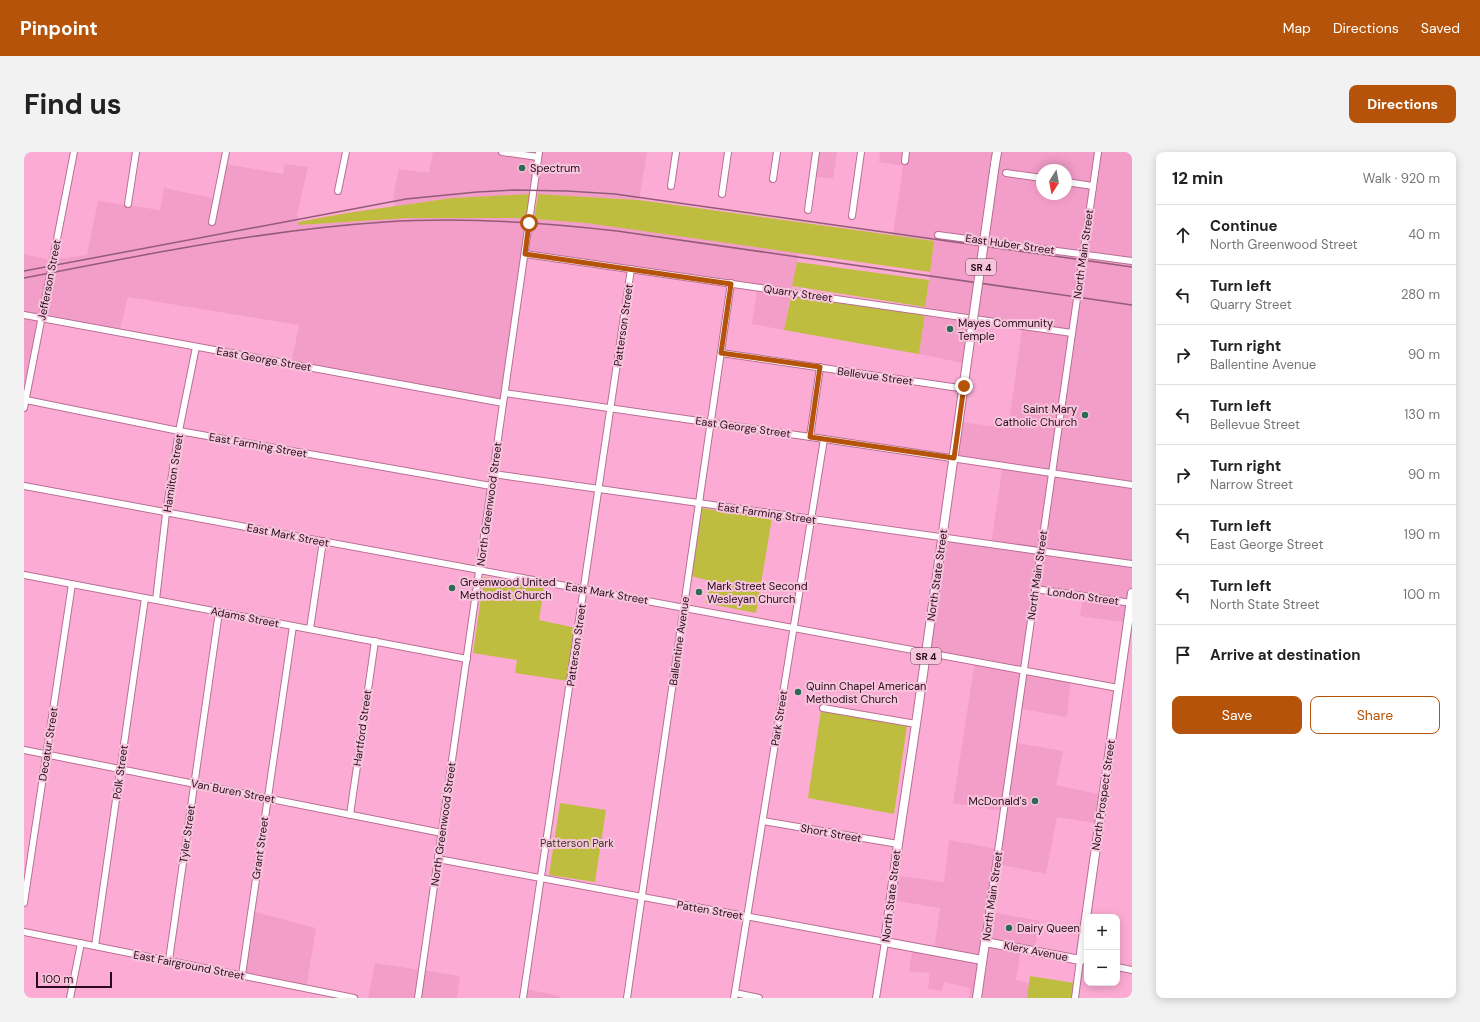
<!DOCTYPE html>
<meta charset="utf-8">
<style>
:root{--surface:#fff;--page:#f2f2f2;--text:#222;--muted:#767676;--line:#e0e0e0;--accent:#b45309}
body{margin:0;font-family:"DM Sans",sans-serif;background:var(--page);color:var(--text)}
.controls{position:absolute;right:12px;bottom:12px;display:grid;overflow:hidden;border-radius:8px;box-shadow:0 2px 10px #0003}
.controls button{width:36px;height:36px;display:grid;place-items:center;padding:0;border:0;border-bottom:1px solid var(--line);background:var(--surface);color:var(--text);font:20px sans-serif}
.compass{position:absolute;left:1012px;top:12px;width:36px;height:36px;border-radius:50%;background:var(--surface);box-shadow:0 2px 10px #0003;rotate:191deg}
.scale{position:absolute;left:12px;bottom:10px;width:76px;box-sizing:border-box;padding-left:4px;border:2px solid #280c1c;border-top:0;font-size:11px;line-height:14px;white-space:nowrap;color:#280c1c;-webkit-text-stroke:3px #f6c5dc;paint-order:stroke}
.stop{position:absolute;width:12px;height:12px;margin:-9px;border:3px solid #b45309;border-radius:50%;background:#fff}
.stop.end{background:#b45309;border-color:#fff;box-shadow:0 1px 4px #0008}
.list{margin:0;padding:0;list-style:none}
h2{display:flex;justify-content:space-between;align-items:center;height:52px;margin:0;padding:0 16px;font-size:17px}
h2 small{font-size:13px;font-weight:400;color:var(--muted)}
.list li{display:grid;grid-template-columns:26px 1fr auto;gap:12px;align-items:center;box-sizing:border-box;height:60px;padding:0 16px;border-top:1px solid var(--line)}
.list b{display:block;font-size:15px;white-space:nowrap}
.list p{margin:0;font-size:13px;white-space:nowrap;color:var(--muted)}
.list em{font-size:13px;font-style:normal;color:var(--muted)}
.actions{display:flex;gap:8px;padding:12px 16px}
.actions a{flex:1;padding:9px 0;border:1px solid var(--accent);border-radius:8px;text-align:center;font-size:14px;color:var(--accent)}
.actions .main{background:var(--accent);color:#fff}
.icon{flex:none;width:22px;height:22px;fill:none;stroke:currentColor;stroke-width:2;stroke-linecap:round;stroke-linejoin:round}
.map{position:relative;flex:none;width:1108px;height:846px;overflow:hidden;border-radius:8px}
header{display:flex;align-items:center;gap:24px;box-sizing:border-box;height:56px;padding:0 20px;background:var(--accent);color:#fff}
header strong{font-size:19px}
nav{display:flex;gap:22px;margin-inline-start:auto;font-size:14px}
.intro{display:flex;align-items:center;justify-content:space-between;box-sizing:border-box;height:96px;padding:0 24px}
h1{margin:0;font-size:28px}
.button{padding:10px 18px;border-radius:8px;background:var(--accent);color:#fff;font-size:14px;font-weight:700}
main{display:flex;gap:24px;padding:0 24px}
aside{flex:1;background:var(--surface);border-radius:8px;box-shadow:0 2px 10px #0003}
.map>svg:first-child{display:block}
</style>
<header>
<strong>Pinpoint</strong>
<nav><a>Map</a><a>Directions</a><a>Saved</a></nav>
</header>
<div class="intro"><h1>Find us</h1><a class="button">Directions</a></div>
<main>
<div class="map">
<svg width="1108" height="846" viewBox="0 0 1108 846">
<rect width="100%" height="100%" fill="#fcacd4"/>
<g fill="#f39dc9" fill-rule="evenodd">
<polygon points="409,0 623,0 615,48 514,42 428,46 371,54 369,45 375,17 405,21"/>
<polygon points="792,0 813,0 809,27 788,24"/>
<path d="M856,0H1108V446L1105,471L1056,464L1059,443L1011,436L1000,516L1047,526L1043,565L993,556L987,590L1039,599L1032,633L1074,642L1070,671L1033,665L1022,722L973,712L967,760L1016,769L1010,800L997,798L992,828L1005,831L1003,846H945L946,836L920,830L918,839L904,837L906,821L885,819L889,794L910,799L916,756L867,748L869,723L920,730L925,688L973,697L979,659L929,651L951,509L903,499L918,386L967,392L979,312L929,306L935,270L984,276L999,172L949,166L943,212L895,202L910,89L869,83L879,14L855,10ZM1018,18H1042V42H1018Z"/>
<polygon points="201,12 259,22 261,12 284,15 273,63 275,73 385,66 495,66 562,71 775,101 760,178 728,172 734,132 501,101 480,252 267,213 275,173 104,145 95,181 17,167 0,255 0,102 26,108 63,103 74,49 136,58 140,36 193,47"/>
<polygon points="227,759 292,776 282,837 219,823"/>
<polygon points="351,811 436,824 433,846 344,846"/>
<polygon points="502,837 536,844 536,846 500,846"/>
</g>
<g fill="#bfbd3f">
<polygon points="507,42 503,66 385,66 275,73 274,70 323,61 428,46"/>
<polygon points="514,42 615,48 910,89 906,120 562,71 510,67"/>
<polygon points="773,110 905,128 901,155 768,134"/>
<polygon points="768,140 901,161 895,202 760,178"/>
<polygon points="676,356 748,366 732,461 682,451 686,429 667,424"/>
<polygon points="460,425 520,436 515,468 552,476 544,529 491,521 493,508 449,501"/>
<polygon points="797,558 883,574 870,662 784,646"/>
<polygon points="536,651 582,658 571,730 525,723"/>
<polygon points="1006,824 1050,831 1048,846 1003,846"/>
</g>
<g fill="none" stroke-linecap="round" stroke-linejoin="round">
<defs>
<g id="minor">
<polyline points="478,0 514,5"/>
<polyline points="881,9 882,0"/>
<polyline points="982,21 1018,26"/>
<polyline points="749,27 753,0"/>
<polyline points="1042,30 1069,34"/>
<polyline points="647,34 652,0"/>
<polyline points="314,39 322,0"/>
<polyline points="698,42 704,0"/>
<polyline points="104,52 112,0"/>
<polyline points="784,58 792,0"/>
<polyline points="828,64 837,0"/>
<polyline points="188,70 202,0"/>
<polyline points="914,83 1108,109"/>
<polyline points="501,102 1048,181"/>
<polyline points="0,163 479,251"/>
<polyline points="697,201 935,236"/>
<polyline points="481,241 800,287 1108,333"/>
<polyline points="2,248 155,279 467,334"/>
<polyline points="0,256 50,0"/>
<polyline points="786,285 796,215"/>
<polyline points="469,322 1108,412"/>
<polyline points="0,334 1094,536"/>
<polyline points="0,423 443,507"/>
<polyline points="1011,437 1108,451"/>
<polyline points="132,448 142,361 155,279 172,195"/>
<polyline points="286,477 299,389"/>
<polyline points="799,556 892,572"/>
<polyline points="0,598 418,681"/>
<polyline points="326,663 351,489"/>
<polyline points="739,669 874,692"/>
<polyline points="414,707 861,790 852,846"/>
<polyline points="0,751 48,432"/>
<polyline points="0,780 330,846"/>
<polyline points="961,790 1074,0"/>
<polyline points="71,794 121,446"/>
<polyline points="145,808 195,460"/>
<polyline points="1093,815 1108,818"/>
<polyline points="218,823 269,474"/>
<polyline points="711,841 735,846"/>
<polyline points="46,846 57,791"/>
<polyline points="394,846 515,0"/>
<polyline points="499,846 607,117"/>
<polyline points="603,846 707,131"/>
<polyline points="710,846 800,287"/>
<polyline points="1051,846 1056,808 1063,809"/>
</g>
<g id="major">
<polyline points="971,12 973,0"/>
<polyline points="942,217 892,572 874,692 861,790 958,808"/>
<polyline points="953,846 961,790 1056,808 1108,441"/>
</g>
</defs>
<use href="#minor" stroke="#b96f95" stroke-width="8"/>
<use href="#major" stroke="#b96f95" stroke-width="10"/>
<use href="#minor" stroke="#fff" stroke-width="6"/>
<use href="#major" stroke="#fff" stroke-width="8"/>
<g stroke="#925c78" stroke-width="1.5">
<polyline points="0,119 382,47 453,40 491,38 543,39 591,42 1108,115"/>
<path d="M0,126C119,103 239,78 361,70C438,65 516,70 593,79L1108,153"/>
</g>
<defs>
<polyline id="major-bridge" points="942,217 971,12"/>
</defs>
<use href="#major-bridge" stroke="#b96f95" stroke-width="10" stroke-linecap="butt"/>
<use href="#major-bridge" stroke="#fff" stroke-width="8"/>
</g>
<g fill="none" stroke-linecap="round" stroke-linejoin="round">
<polyline stroke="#b45309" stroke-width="5" points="505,71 501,102 707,132 697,201 796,215 786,285 930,306 940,234"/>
</g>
<g fill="#2d6a55" stroke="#f6c5dc" stroke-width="1.5">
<circle cx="498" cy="16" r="4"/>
<circle cx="926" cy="177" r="4"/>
<circle cx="1061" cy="263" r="4"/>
<circle cx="428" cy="436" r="4"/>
<circle cx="675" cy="440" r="4"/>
<circle cx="774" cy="540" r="4"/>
<circle cx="1011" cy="649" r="4"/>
<circle cx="985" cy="776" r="4"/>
</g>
<g text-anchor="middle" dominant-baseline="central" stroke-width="4" stroke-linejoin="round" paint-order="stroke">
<g fill="#f6c5dc" stroke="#664456" stroke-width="1">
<rect x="942" y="107" width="30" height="16" rx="3"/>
<rect x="887" y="496" width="30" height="16" rx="3"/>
</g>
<g font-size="10" font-weight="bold" fill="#280c1c">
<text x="957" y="115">SR 4</text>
<text x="902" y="504">SR 4</text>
</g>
<g font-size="11" fill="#280c1c" stroke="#f6c5dc" text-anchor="start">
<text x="506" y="16">Spectrum</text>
<text x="934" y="171">Mayes Community<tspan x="934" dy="13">Temple</tspan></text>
<text x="1053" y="257" text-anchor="end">Saint Mary<tspan x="1053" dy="13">Catholic Church</tspan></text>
<text x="436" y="430">Greenwood United<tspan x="436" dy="13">Methodist Church</tspan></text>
<text x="683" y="434">Mark Street Second<tspan x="683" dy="13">Wesleyan Church</tspan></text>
<text x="782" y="534">Quinn Chapel American<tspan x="782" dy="13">Methodist Church</tspan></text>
<text x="1003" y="649" text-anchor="end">McDonald's</text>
<text x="993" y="776">Dairy Queen</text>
</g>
<g font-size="11" fill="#280c1c" stroke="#f6c5dc">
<text transform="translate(986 92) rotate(8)">East Huber Street</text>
<text transform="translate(1059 102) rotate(-82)">North Main Street</text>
<text transform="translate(25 128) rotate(-79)">Jefferson Street</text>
<text transform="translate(774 141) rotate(8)">Quarry Street</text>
<text transform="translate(599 173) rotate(-82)">Patterson Street</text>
<text transform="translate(240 207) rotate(10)">East George Street</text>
<text transform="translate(851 224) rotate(8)">Bellevue Street</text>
<text transform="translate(719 275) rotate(8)">East George Street</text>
<text transform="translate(234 293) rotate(10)">East Farming Street</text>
<text transform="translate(149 321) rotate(-81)">Hamilton Street</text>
<text transform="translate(465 352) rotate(-82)">North Greenwood Street</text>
<text transform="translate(743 361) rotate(8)">East Farming Street</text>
<text transform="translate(264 383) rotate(11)">East Mark Street</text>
<text transform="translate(913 423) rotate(-82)">North State Street</text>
<text transform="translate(1013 423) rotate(-82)">North Main Street</text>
<text transform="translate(583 441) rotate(10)">East Mark Street</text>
<text transform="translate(1059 444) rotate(8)">London Street</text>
<text transform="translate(221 465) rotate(11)">Adams Street</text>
<text transform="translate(655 489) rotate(-82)">Ballentine Avenue</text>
<text transform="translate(552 493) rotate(-82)">Patterson Street</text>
<text transform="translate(755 566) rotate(-81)">Park Street</text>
<text transform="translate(338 576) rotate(-82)">Hartford Street</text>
<text transform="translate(24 592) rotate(-81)">Decatur Street</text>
<text transform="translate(96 620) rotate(-82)">Polk Street</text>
<text transform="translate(209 639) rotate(11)">Van Buren Street</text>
<text transform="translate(1079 643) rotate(-82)">North Prospect Street</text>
<text transform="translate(419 672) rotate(-82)">North Greenwood Street</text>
<text transform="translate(807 681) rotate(10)">Short Street</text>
<text transform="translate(163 682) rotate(-82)">Tyler Street</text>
<text transform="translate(236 696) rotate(-82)">Grant Street</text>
<text transform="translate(867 744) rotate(-83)">North State Street</text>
<text transform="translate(968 744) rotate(-82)">North Main Street</text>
<text transform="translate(686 758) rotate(10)">Patten Street</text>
<text transform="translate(1012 799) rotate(11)">Klerx Avenue</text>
<text transform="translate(165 813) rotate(11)">East Fairground Street</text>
</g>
<g font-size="11" fill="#3c3c23" stroke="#f6c5dc">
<text x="553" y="691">Patterson Park</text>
</g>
</g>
</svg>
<div class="controls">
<button>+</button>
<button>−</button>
</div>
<svg class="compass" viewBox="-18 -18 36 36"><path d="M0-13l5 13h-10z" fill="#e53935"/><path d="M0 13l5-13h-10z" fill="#767676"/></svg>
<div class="scale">100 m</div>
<div class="stop" style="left:505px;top:71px"></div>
<div class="stop end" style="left:940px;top:234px"></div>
</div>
<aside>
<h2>12 min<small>Walk · 920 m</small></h2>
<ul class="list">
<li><svg class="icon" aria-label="ahead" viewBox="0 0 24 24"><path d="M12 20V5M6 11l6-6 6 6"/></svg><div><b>Continue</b><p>North Greenwood Street</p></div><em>40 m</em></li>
<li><svg class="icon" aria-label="left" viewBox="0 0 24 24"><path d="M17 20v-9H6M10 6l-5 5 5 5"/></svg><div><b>Turn left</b><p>Quarry Street</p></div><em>280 m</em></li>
<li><svg class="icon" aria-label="right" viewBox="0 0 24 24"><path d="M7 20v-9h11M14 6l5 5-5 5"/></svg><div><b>Turn right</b><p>Ballentine Avenue</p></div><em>90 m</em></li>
<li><svg class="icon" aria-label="left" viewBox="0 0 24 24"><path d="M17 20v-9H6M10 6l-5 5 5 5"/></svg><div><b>Turn left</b><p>Bellevue Street</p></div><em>130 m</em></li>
<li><svg class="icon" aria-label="right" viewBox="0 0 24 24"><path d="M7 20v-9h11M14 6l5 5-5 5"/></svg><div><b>Turn right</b><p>Narrow Street</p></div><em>90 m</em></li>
<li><svg class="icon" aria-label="left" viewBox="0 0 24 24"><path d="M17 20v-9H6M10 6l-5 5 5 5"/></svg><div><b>Turn left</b><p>East George Street</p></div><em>190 m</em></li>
<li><svg class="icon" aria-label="left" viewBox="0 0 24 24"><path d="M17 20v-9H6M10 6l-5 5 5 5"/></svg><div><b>Turn left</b><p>North State Street</p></div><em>100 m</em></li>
<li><svg class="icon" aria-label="arrive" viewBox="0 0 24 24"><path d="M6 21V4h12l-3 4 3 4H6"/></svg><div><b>Arrive at destination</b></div></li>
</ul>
<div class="actions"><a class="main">Save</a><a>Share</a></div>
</aside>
</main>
